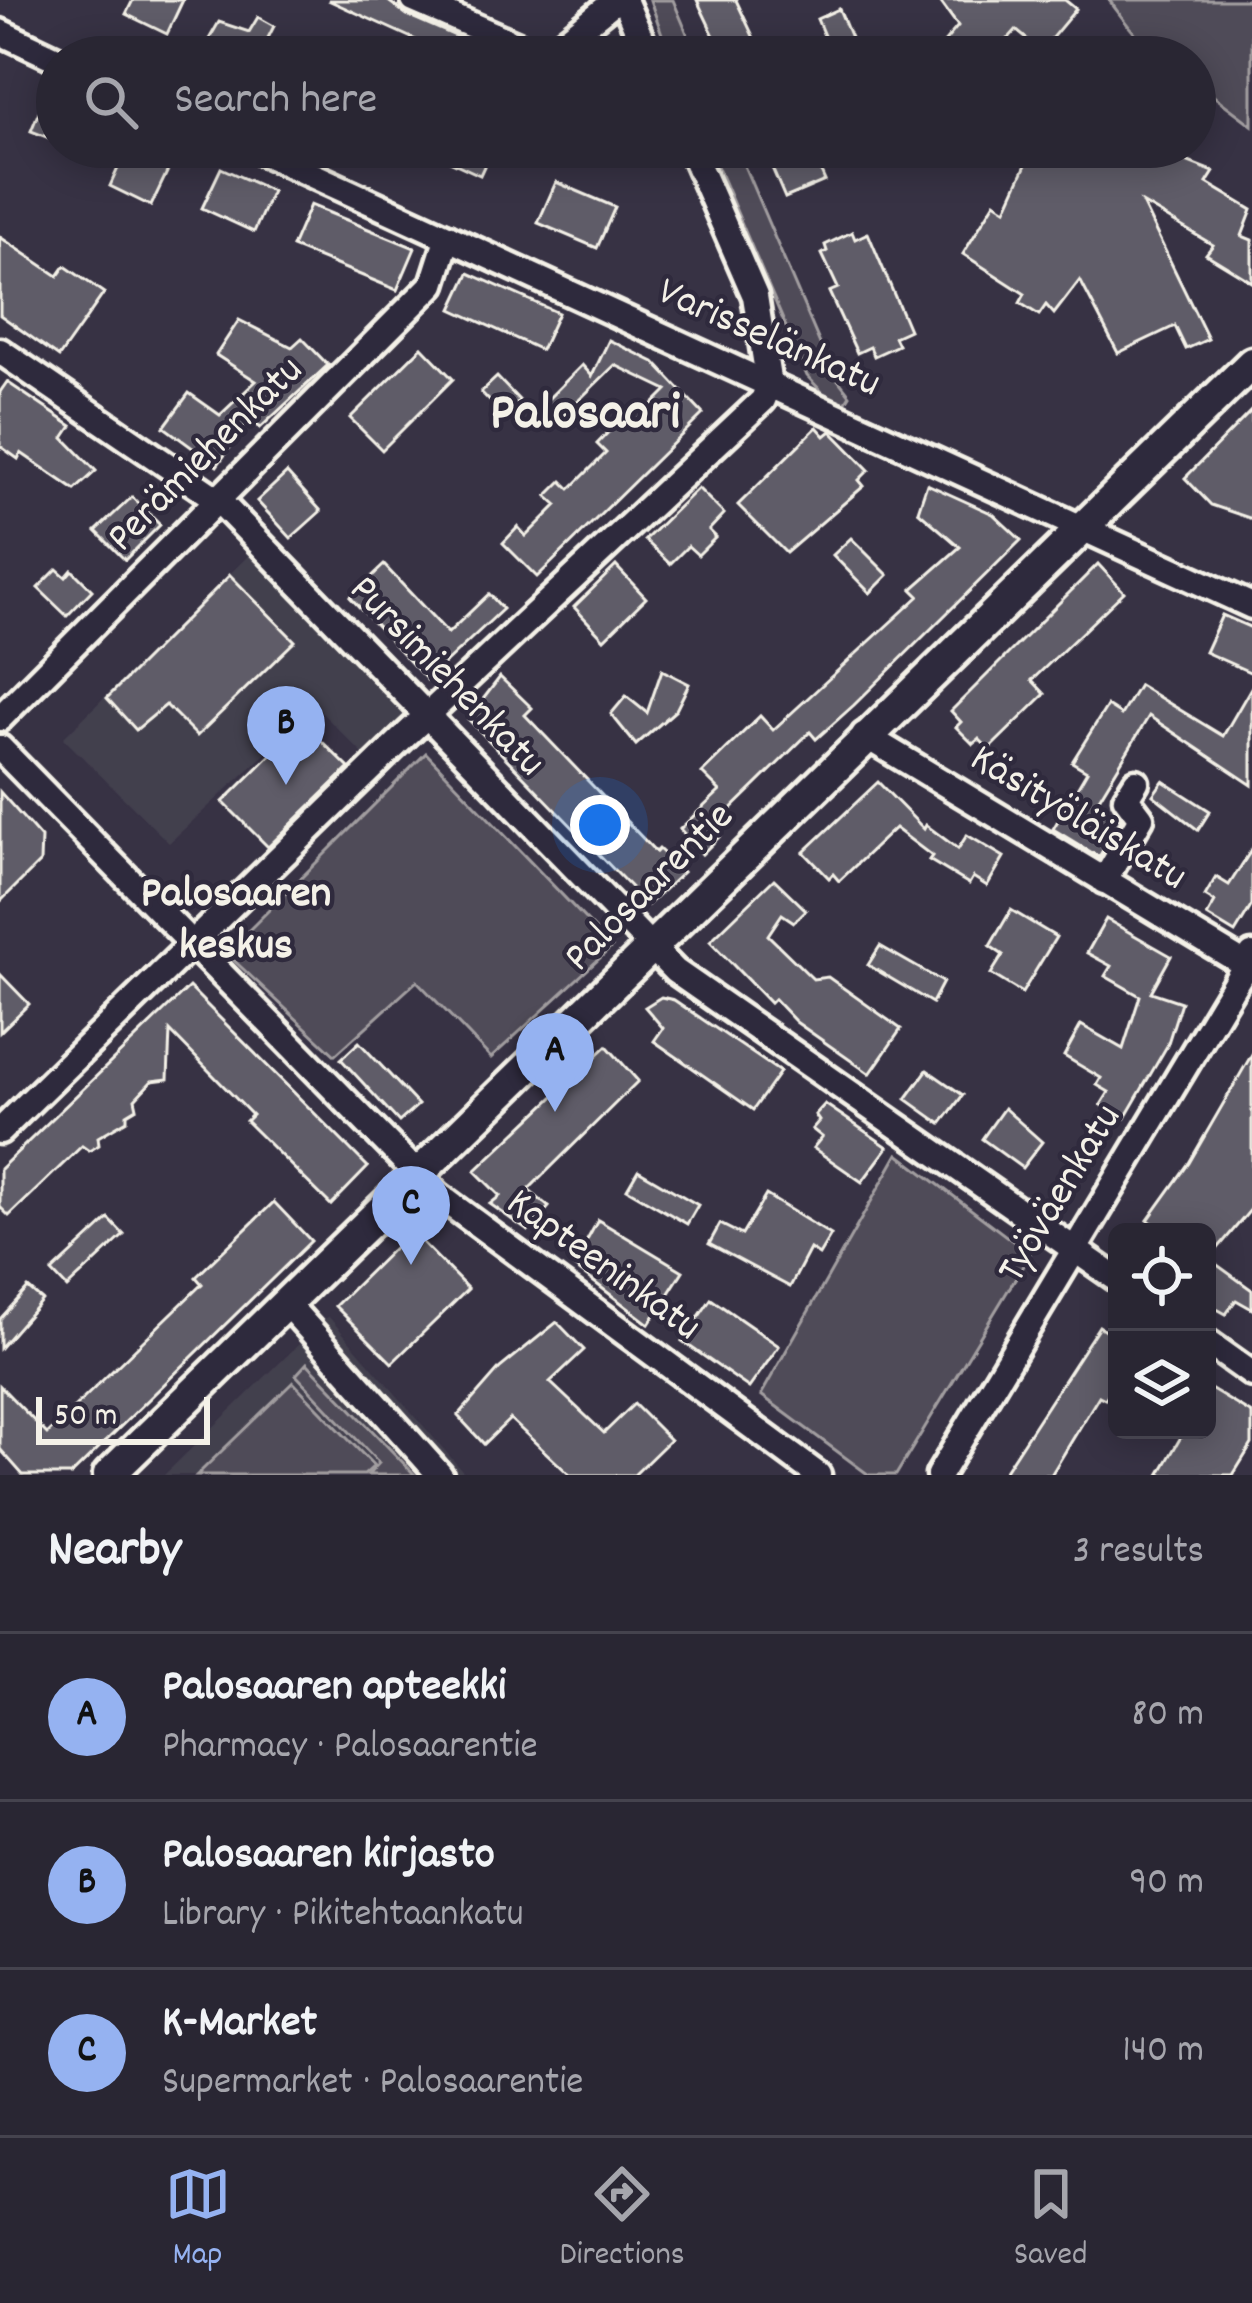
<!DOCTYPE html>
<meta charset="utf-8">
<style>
:root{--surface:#292633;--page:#312e3b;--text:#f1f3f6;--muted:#a5a5ac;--line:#45434e;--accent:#95b2f1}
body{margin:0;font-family:Dekko,sans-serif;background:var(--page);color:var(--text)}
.controls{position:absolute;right:36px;bottom:36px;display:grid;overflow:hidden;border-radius:18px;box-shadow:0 6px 30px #0003}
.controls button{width:108px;height:108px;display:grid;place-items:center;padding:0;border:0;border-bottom:3px solid var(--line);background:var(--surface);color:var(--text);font:60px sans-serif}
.scale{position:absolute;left:36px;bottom:30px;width:174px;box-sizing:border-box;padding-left:12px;border:6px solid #f4f1e8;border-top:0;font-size:33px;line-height:42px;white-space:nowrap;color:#f4f1e8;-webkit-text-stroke:9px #2f2a3d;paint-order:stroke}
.you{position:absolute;left:600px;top:825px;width:42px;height:42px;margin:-30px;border:9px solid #fff;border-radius:50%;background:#1a73e8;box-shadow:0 0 0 18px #1a73e833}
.badge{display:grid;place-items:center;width:78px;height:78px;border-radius:50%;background:var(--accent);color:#111;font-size:39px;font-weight:700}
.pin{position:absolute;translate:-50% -99px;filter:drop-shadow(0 3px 6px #0008)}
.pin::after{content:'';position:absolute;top:63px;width:42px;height:36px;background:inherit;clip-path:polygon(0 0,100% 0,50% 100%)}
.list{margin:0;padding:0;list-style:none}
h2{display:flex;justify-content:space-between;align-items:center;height:156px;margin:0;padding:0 48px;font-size:51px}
h2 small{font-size:39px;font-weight:400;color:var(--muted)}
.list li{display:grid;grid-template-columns:78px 1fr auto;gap:36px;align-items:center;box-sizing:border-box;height:168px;padding:0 48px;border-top:3px solid var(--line)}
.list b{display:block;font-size:45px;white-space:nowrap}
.list p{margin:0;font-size:39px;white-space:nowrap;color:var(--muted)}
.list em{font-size:39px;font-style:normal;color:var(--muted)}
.icon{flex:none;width:66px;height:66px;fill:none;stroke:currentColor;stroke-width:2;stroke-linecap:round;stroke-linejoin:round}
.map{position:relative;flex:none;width:1252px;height:1475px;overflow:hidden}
.search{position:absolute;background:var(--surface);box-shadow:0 6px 30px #0003;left:36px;right:36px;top:36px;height:132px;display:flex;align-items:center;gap:30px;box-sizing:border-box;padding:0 42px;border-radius:66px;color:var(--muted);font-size:45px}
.sheet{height:660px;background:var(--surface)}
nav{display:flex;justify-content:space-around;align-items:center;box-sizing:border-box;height:168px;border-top:3px solid var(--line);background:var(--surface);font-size:33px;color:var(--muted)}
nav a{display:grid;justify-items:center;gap:6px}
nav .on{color:var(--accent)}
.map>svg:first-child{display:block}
</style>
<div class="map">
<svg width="1252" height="1475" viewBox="0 0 1252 1475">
<rect width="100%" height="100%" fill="#373244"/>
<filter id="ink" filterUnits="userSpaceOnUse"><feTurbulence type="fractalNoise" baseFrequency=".00833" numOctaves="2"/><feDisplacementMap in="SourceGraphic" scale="24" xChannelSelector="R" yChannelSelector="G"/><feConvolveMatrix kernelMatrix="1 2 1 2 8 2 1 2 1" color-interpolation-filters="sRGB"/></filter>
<g filter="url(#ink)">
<g fill="#433f4e">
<polygon points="252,552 407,718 367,758 316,707 169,843 63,738"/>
<polygon points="328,1316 466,1475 164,1475"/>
</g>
<g fill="#504b59" stroke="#a29ea0" stroke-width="3">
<polygon points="650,0 673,0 697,57 670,57"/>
<path d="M1109,0H1252V125L1195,82V57C1146,57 1137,37 1109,0Z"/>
<polygon points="709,147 736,147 832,372 850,395 845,403 825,395 807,376"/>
<polygon points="426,753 612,947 491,1058 417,981 335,1055 226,953"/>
<polygon points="898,1154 1030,1254 896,1475 869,1475 761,1395"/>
<polygon points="307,1363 415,1475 368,1475 379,1463 296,1375"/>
<polygon points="293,1382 374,1466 364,1475 197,1475"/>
</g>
<g fill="#5f5c67" stroke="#f4f1e8" stroke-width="3">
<polygon points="133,0 183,0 167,34 126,14"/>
<polygon points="328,0 387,0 407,15 504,57 435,57 438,50"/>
<polygon points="697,0 736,0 763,57 724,57"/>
<polygon points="939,0 1065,0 1076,9 1041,51 1016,30 992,57 932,57 958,26"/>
<polygon points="839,9 859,57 833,57 817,19"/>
<polygon points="258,17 274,26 266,42 292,57 225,57 208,41 219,22 249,32"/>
<polygon points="54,75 57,75 57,141 31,131"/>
<polygon points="179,147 151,206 110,186 119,166 74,148"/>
<polygon points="419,147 493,147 480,175"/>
<polygon points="763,147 810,147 825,181 785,198"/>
<polygon points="1034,147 1151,147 1214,172 1207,183 1252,210 1242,236 1252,240 1252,282 1206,254 1213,245 1142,203 1208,339 1186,349 1175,326 1118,353 1080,280 1054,314 1046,305 1039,315 1020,303 1025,294 963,254 995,202 1006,209"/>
<polygon points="221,168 272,191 254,232 202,208"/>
<polygon points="556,182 615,207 597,248 538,223"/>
<polygon points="310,205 415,248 397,290 292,247"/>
<polygon points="852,232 855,239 868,233 909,330 894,337 898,345 874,356 870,347 857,353 829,292 838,288 822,254 827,251 825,245"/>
<polygon points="0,237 58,276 65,266 104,293 59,357 0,315"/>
<polygon points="469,273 558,313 541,350 452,309"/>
<polygon points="239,320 292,347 302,338 328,365 260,428 251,418 217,466 164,427 189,393 220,415 256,381 216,355"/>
<polygon points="609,340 654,362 703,414 537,577 503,543 518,527 526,536 557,505 547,496 562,481 570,489 606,453 597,444 622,418 630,427 667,390 615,365 548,430 533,414 582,365 592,376"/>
<polygon points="422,347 453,379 382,450 350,418"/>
<polygon points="497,377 519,400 509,421 481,392"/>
<polygon points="7,382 72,426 64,438 96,471 75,490 21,453 18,459 0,446 0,392"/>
<polygon points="1252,410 1252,519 1211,505 1185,478"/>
<polygon points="817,427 825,436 831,431 869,470 859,480 864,486 786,553 738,505"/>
<polygon points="287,473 321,511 291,538 257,501"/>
<polygon points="927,484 993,514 1021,540 854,705 816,739 810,732 713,827 721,835 702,854 680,829 720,791 702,773 760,716 773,730 919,596 912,589 960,547 918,511"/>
<polygon points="698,488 724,514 709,530 716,537 698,555 688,546 670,564 645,540"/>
<polygon points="132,497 160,525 125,560 96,531"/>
<polygon points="851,538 888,575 870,593 833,555"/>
<polygon points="1098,564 1124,592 1032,680 1045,694 989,749 979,739 973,744 956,727 961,722 951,711"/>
<polygon points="384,565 448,633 489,594 503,609 427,680 350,597"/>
<polygon points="616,566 646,598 604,639 574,607"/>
<polygon points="57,569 66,577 72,570 92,590 67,616 38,588"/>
<polygon points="230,575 295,641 197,736 166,705 136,730 107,698"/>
<polygon points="1222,615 1252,628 1252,673 1205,652"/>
<polygon points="662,670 689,684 676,710 636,745 611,714 626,696 647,713"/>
<polygon points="500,677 532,708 525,715 656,852 659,849 683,872 648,905 468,719"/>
<polygon points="1139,685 1223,736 1252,686 1252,785 1149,716 1095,805 1121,819 1099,857 1053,829 1087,771 1072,762 1107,706 1121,715"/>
<polygon points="303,723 349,768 268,847 223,802"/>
<polygon points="1163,781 1210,811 1198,830 1153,795"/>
<polygon points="878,782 924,829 926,825 958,849 967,835 1004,857 987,886 973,877 969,884 929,860 932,856 895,828 839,881 833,874 829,878 804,852"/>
<polygon points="0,792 41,838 40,862 0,902"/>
<polygon points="1252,849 1252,905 1235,933 1207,916 1215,902 1205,896 1216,877 1229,885"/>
<polygon points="774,879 806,910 794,922 782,914 768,935 813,979 828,977 901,1029 870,1074 796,1022 774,999 770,1003 710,941"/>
<polygon points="1011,910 1056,937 1022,993 991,974 1003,955 990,946"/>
<polygon points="1106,919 1171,956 1151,992 1181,1002 1167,1046 1125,1118 1101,1105 1109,1092 1097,1085 1101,1078 1064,1056 1081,1025 1123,1049 1140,996 1105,976 1111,966 1087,953"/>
<polygon points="880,946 943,982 932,1003 868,965"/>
<polygon points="0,974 29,1004 0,1032"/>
<polygon points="189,987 368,1167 331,1205 246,1121 252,1115 170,1031 168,1079 152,1081 135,1099 137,1108 127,1114 127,1120 98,1137 99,1145 89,1151 82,1146 9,1216 0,1207 0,1169"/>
<polygon points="661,997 674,1000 780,1072 753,1110 654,1041 663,1028 645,1007"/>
<polygon points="359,1042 418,1105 399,1122 341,1059"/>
<polygon points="607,1046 638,1081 528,1190 549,1207 528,1231 490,1204 500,1196 475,1171"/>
<polygon points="1252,1054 1252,1208 1209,1259 1252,1290 1252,1309 1236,1300 1226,1314 1217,1309 1207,1318 1207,1232 1167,1232 1148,1220 1189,1163"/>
<polygon points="927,1070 963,1095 941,1124 906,1099"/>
<polygon points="825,1104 888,1147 862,1182 813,1148 822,1137 812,1129 819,1121 815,1115"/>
<polygon points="1004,1108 1042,1142 1022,1168 982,1139"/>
<polygon points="638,1170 698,1205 687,1224 627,1189"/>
<polygon points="766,1195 831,1235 819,1255 810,1249 790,1287 709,1244 720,1224 742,1235"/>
<polygon points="274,1202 311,1241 71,1475 23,1475 0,1449 0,1386 47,1434 202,1284 196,1277"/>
<polygon points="109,1219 124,1235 67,1288 52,1272"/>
<polygon points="598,1220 683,1271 649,1324 573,1266"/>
<polygon points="411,1231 468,1289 392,1363 335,1306"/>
<polygon points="28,1288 42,1300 0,1348 0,1319"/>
<polygon points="711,1299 779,1346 749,1388 682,1341"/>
<polygon points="557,1322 584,1350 550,1382 604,1433 634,1404 670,1440 634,1475 570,1475 510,1419 484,1444 458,1416 500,1368"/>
<polygon points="1099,1326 1117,1338 1117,1380 1105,1399 1099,1396 1051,1475 1002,1475"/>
<polygon points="1207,1387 1252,1414 1252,1444 1233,1475 1159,1475 1185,1430 1207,1430"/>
</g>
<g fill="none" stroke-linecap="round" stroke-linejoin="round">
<defs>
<g id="minor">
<polyline points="414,0 545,57 616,0"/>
<polyline points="624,0 649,57"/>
<polyline points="0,32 57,59"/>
<polyline points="251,147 1252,606"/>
<polyline points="690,147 755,296 769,385"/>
<polyline points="0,351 218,500 675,971 1117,1279"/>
<polyline points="0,718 433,284 448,237"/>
<polyline points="864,735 1252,969"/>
<polyline points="0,748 438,1195 818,1475"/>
<polyline points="1104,881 1141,818 1126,798 1136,782"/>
<polyline points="0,1131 406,735 763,400 769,385"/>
<polyline points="287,1304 440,1475"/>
<polyline points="1207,1342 1252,1374"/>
<polyline points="939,1475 1252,955"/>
</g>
<polyline id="major" points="109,1475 1252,363"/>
</defs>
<use href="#minor" stroke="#f4f1e8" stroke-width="33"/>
<use href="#major" stroke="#f4f1e8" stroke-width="39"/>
<use href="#minor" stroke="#2f2a3d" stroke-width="24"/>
<use href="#major" stroke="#2f2a3d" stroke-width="30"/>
</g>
</g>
<g text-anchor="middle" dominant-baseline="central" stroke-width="9" stroke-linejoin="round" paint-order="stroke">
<g font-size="42" fill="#f4f1e8" stroke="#2f2a3d">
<text transform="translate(768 340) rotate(24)">Varisselänkatu</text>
<text transform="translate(207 456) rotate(-45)">Perämiehenkatu</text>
<text transform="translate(445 678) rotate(46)">Pursimiehenkatu</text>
<text transform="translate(1077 820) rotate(31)">Käsityöläiskatu</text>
<text transform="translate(651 889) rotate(-45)">Palosaarentie</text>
<text transform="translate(1062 1195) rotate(-59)">Työväenkatu</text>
<text transform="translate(602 1267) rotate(36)">Kapteeninkatu</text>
</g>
<g font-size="45" font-weight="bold" fill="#f4f1e8" stroke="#2f2a3d">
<text x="236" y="896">Palosaaren<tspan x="236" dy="52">keskus</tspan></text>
</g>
<g font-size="54" font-weight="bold" fill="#f4f1e8" stroke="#2f2a3d">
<text x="585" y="416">Palosaari</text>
</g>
</g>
</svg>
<div class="controls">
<button><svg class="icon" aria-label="locate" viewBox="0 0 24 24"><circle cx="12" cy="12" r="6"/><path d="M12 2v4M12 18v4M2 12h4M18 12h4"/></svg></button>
<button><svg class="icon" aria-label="layers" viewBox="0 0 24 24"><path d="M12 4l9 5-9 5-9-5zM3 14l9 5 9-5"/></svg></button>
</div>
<div class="scale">50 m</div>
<div class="you"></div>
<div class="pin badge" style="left:555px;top:1112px">A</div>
<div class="pin badge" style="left:286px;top:785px">B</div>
<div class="pin badge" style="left:411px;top:1265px">C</div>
<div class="search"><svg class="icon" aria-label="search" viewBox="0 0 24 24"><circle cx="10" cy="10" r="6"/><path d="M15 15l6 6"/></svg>Search here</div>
</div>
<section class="sheet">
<h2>Nearby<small>3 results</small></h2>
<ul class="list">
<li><span class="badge">A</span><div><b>Palosaaren apteekki</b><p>Pharmacy · Palosaarentie</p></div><em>80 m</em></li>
<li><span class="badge">B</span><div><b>Palosaaren kirjasto</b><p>Library · Pikitehtaankatu</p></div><em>90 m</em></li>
<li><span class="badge">C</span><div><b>K-Market</b><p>Supermarket · Palosaarentie</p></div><em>140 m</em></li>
</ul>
</section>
<nav>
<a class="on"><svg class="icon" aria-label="map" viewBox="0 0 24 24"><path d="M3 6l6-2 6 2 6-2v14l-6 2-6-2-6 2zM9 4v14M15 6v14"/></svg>Map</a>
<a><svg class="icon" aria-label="directions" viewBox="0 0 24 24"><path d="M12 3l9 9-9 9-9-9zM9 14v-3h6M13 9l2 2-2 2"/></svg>Directions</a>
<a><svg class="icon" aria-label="saved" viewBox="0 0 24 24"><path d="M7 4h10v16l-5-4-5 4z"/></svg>Saved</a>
</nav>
